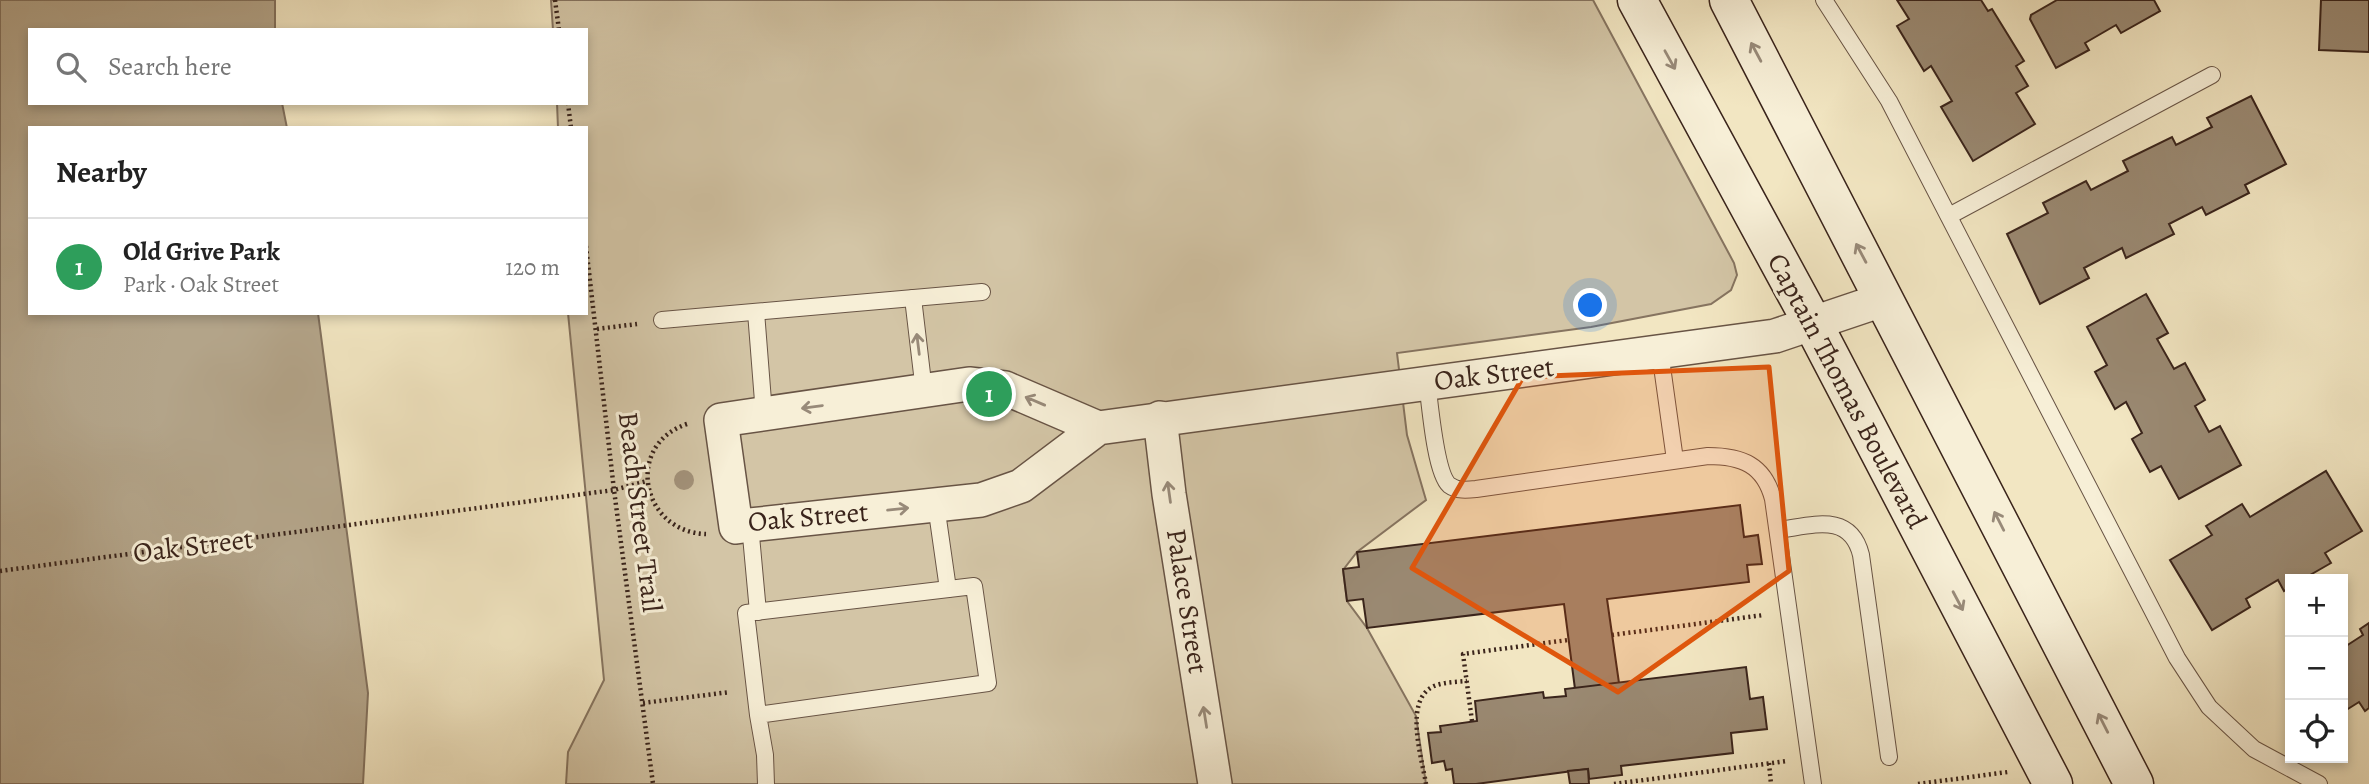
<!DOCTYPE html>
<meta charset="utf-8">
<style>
:root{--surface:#fff;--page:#f2f2f2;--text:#222;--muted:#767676;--line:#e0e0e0;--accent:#8f2418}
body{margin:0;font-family:Alegreya,serif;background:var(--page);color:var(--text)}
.controls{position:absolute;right:21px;bottom:21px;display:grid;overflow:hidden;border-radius:0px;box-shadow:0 4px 10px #0003}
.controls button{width:63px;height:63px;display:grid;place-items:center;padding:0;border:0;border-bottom:2px solid var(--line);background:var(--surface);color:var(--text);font:35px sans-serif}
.you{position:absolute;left:1591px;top:306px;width:24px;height:24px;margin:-18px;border:5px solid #fff;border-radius:50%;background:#1a73e8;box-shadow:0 0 0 10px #1a73e833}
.badge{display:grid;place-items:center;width:46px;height:46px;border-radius:50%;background:var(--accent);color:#fff;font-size:23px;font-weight:700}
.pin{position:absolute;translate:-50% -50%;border:4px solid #fff;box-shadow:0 2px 7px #0006}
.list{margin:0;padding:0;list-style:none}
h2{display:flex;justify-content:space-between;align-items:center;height:91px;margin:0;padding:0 28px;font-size:30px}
h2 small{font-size:23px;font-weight:400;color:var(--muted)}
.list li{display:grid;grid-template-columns:46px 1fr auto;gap:21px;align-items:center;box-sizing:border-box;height:98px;padding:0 28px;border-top:2px solid var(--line)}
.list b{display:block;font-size:26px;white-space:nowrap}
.list p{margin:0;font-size:23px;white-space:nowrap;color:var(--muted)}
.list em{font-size:23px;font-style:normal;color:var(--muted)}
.icon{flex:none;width:38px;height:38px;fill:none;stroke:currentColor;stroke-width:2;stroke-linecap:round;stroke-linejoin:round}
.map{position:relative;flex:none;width:2369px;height:784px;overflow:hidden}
.search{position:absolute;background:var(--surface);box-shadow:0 4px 10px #0003;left:28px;top:28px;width:560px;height:77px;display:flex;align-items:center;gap:18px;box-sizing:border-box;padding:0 24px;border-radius:0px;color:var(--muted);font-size:26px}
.panel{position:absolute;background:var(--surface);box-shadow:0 4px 10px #0003;left:28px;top:126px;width:560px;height:189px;border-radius:0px}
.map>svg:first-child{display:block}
</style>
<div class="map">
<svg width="2369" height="784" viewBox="0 0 2369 784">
<rect width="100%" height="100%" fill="#f2e6c2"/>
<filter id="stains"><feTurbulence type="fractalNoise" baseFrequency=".00286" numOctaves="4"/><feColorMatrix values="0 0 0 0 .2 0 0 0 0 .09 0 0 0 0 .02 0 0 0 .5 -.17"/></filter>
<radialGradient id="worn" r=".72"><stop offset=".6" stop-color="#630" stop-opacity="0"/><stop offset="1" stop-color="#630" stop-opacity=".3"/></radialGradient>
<polygon fill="#d3c5a6" stroke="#867460" stroke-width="2" points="551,0 1593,0 1734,263 1737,275 1731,290 1711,304 1591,327 1397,353 1407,435 1426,500 1357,552 1343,570 1347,601 1367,628 1416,716 1426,784 566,784 568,752 604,680 568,313 586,313 586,128 558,128 557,103 586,103 586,30 553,30"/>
<polygon fill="#b3a489" stroke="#83715d" stroke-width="2" points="0,0 275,0 275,30 30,30 30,103 282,103 287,128 30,128 30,313 318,313 368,693 363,784 0,784"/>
<g fill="#9a8972" stroke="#3a241b" stroke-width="2">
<polygon points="1897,0 1981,0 1988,11 1992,9 2024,61 2016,66 2028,86 2016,93 2035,124 1973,161 1941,107 1952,101 1931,66 1924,71 1897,26 1909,19"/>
<polygon points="2057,0 2154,0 2160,11 2121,33 2116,25 2085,43 2089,50 2056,68 2030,19 2031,15"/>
<polygon points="2321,0 2369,0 2369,52 2319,50"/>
<polygon points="2251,96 2286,164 2245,185 2249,193 2206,215 2202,207 2169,224 2174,234 2126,258 2122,248 2084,268 2089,278 2040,304 2007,234 2048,213 2043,203 2086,181 2091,190 2128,171 2123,161 2172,137 2176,145 2212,127 2207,118"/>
<polygon points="2146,294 2168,333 2157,339 2174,369 2185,363 2205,400 2195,406 2209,432 2220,426 2241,465 2179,499 2161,466 2150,472 2132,439 2142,433 2126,402 2115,409 2095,372 2107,365 2087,327"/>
<polygon points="2326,471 2362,531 2325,553 2331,563 2303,579 2290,579 2290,587 2284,591 2278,580 2246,599 2250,607 2212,630 2170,560 2212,535 2206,526 2242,504 2250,517"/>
<polygon points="1740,505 1744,537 1758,535 1762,564 1747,565 1749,582 1607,599 1619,683 1575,689 1564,604 1367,628 1363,599 1347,601 1343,569 1359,567 1357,552"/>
<polygon points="2369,623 2369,708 2365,711 2359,702 2343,712 2343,648 2363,635 2360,629"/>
<polygon points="1746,667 1750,699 1763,697 1767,729 1731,733 1733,753 1621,766 1622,775 1589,779 1588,769 1476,784 1454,784 1452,769 1446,770 1444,761 1432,763 1428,733 1441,732 1440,726 1477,721 1475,701 1543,692 1544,698 1566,696 1565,689"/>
<polygon points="1588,769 1589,784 1570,784 1568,771"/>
</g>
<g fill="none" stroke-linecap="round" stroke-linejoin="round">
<defs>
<g id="lane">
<polyline points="1824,0 1889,101 2177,658 2209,707 2254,749 2319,784"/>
<polyline points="1949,216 2212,75"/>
<polyline points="913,298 924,391"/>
<polyline points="756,312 764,414"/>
<polyline points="662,320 982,292"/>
<polyline points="1660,352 1675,460"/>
<path d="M1427,382C1430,403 1435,472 1449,485C1457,491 1467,490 1476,489L1708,456C1742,456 1764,465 1773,499L1813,784"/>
<polyline points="936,505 948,589"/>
<polyline points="750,525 758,612"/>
<path d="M1778,530C1811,526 1850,511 1861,555L1889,757"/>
<polyline points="758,715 988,683 974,586 746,613 758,715 765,755 766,784"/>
</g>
<g id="street">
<polyline points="1160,418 1169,494 1215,784"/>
<polyline points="1098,428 1005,388 969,384 721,420 736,527 750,525 981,500 1021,486 1098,428 1775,336 1885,299"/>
</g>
<g id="secondary">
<polyline points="1637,0 1813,324 2053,784"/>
<polyline points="1729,0 2134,784"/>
</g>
</defs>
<use href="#lane" stroke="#685445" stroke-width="18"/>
<use href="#street" stroke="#685445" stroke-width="36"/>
<use href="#secondary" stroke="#3a241b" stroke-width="41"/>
<g stroke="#3a241b" stroke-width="4.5" stroke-dasharray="2 3.5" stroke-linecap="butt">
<polyline points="555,0 559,30"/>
<polyline points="568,103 571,128"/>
<polyline points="586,246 614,490 653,784"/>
<polyline points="597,329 637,324"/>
<path d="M687,424C624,445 641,532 706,534"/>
<polyline points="0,571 614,490 647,481"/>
<polyline points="1612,635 1764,615"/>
<polyline points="643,703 730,692"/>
<polyline points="1472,721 1463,654 1568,640"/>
<polyline points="1769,763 1771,784"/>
<path d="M1426,784C1422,758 1403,700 1434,686C1444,682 1456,682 1467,681"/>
<polyline points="1614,784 1787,761"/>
<polyline points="1918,784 2008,772"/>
</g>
<use href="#lane" stroke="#f7efd7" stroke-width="16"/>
<use href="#street" stroke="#f7efd7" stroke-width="33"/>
<use href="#secondary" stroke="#f7efd7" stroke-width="38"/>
</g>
<circle fill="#a29179" cx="684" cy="480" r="10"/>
<defs><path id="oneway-shaft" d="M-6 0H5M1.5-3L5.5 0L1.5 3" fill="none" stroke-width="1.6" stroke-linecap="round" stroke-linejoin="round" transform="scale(1.75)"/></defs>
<g stroke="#988a79">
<use href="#oneway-shaft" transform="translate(1756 52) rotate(-118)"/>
<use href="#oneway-shaft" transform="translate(1670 60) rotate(61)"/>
<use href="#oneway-shaft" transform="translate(1861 253) rotate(-118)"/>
<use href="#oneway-shaft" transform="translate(918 344) rotate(-97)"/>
<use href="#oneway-shaft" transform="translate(1035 401) rotate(-157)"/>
<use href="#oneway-shaft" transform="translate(812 407) rotate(172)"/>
<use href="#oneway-shaft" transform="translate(1169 492) rotate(-98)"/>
<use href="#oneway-shaft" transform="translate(898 509) rotate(-6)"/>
<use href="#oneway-shaft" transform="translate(1999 521) rotate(-117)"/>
<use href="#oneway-shaft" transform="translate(1958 601) rotate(62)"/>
<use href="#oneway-shaft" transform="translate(1205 717) rotate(-99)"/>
<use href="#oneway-shaft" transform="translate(2103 723) rotate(-117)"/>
</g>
<path fill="#df560d" fill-opacity="0.2" stroke="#df560d" stroke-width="5" stroke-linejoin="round" d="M1769,367L1789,571L1618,692L1412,568L1523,377Z"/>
<g text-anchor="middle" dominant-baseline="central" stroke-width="6" stroke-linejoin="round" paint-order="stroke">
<g font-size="28" fill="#3a241b" stroke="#f7efd7">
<text transform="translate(1494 374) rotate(-7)">Oak Street</text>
<text transform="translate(1847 391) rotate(62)">Captain Thomas Boulevard</text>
<text transform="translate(640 512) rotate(83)">Beach Street Trail</text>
<text transform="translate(808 517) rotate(-5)">Oak Street</text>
<text transform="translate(193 546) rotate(-7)">Oak Street</text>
<text transform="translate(1187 601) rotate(81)">Palace Street</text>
</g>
</g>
<rect width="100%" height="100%" filter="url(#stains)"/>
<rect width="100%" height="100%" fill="url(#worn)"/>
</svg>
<div class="controls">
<button>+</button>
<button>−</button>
<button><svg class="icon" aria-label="locate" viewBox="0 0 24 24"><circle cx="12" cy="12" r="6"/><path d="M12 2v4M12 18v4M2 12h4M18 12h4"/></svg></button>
</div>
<div class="you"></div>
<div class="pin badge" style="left:989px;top:394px;background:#2e9e5b">1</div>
<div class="search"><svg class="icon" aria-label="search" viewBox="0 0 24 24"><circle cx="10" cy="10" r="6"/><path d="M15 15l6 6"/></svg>Search here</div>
<section class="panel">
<h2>Nearby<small></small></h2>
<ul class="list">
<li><span class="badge" style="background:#2e9e5b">1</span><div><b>Old Grive Park</b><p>Park · Oak Street</p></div><em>120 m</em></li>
</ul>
</section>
</div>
